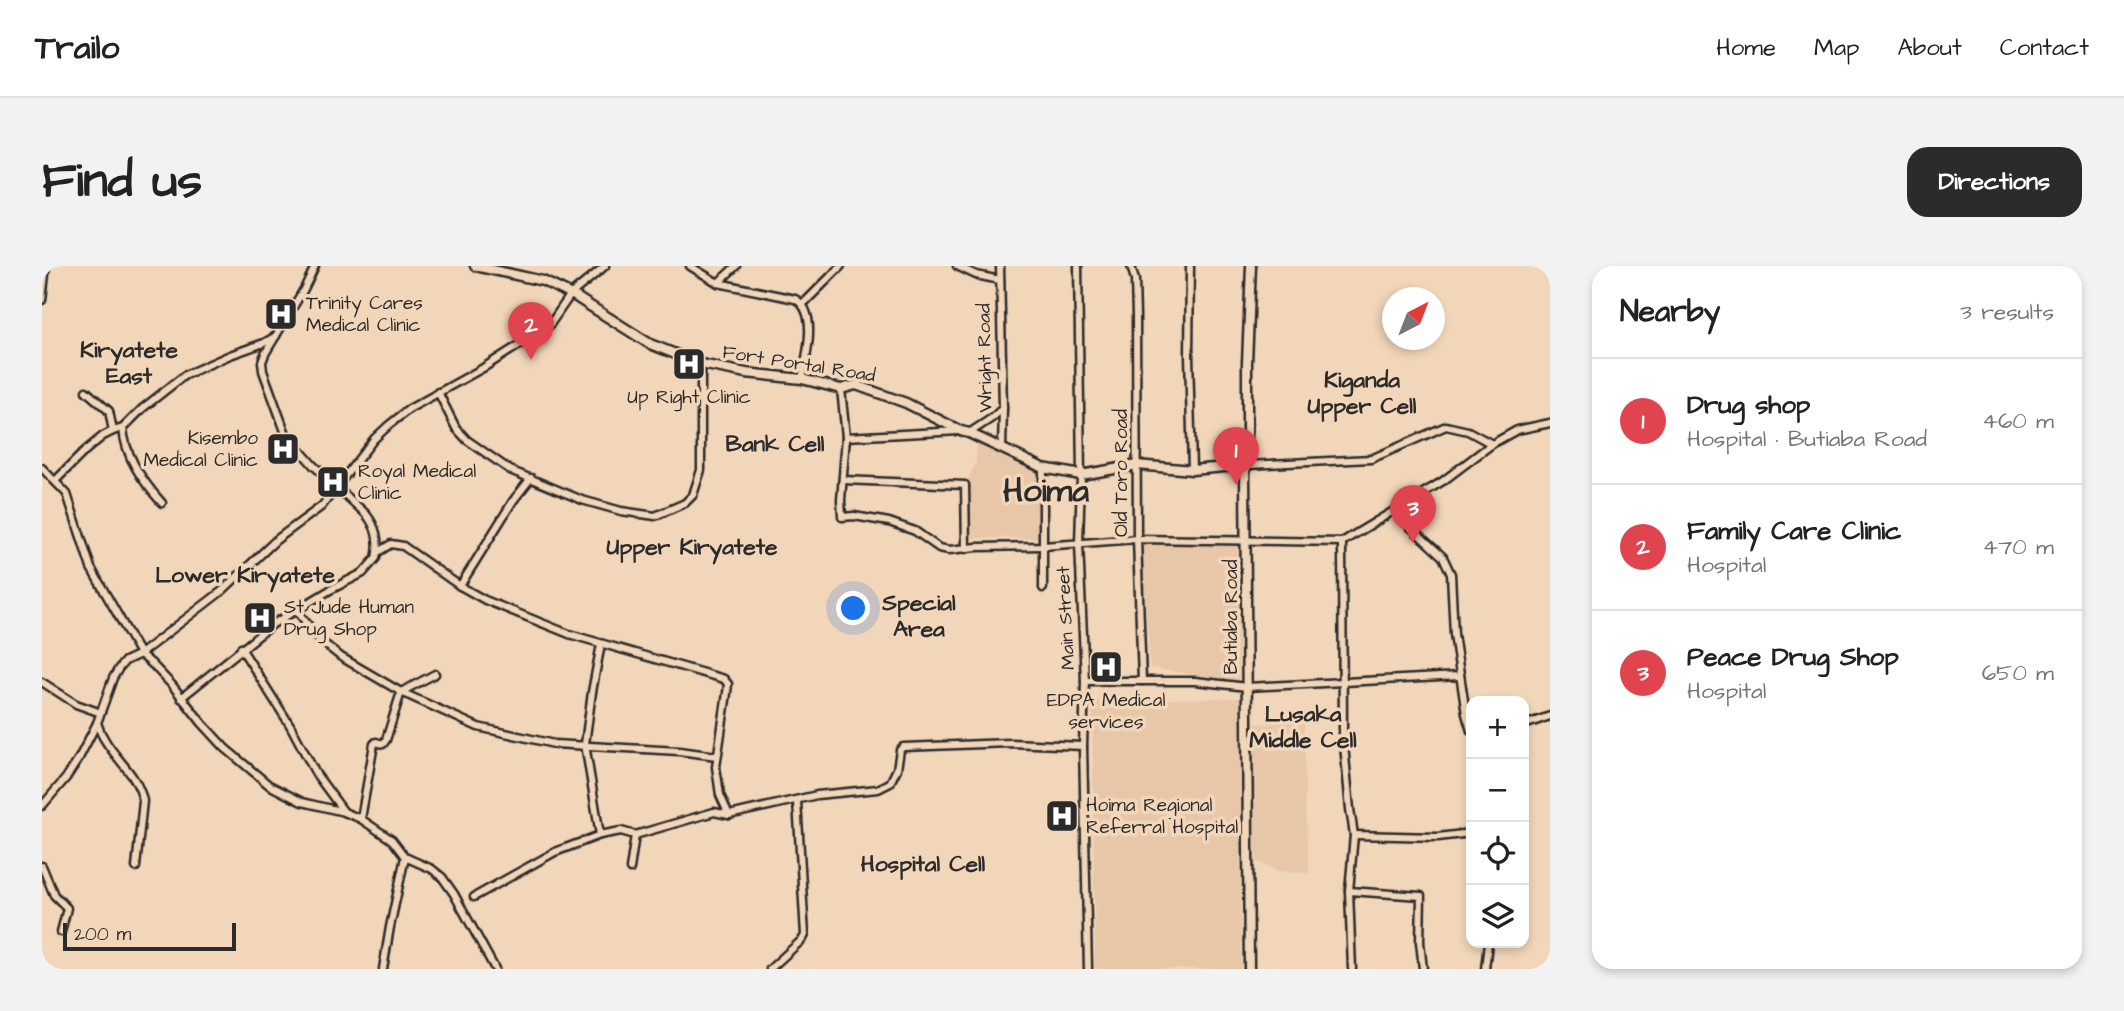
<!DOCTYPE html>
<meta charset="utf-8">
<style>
:root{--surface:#fff;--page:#f2f2f2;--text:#222;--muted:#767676;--line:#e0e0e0;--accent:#2b2b2b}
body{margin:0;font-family:"Architects Daughter",sans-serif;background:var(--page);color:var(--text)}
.controls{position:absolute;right:21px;bottom:21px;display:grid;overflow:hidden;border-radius:14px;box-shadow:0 4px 10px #0003}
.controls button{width:63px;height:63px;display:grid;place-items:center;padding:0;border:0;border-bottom:2px solid var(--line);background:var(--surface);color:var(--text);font:35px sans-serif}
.compass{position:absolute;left:1340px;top:21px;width:63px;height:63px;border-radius:50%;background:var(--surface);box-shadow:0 4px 10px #0003;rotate:42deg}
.scale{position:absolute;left:21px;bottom:18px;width:173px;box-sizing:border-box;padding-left:7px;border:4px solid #2b2b2b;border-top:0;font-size:19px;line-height:24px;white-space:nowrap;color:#2b2b2b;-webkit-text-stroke:5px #f2d6b9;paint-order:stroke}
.you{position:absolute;left:812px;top:343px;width:24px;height:24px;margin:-18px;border:5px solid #fff;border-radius:50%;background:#1a73e8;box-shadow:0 0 0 10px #1a73e833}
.badge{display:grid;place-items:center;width:46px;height:46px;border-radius:50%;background:var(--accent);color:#fff;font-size:23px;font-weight:700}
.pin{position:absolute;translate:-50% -58px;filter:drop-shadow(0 2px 4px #0008)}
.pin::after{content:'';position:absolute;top:37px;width:24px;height:21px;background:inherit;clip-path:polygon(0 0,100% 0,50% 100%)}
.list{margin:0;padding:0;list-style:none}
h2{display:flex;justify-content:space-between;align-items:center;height:91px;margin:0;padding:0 28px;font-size:30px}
h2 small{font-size:23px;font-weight:400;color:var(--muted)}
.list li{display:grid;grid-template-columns:46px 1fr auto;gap:21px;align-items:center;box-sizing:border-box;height:126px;padding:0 28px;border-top:2px solid var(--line)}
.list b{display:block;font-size:26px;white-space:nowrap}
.list p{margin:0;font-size:23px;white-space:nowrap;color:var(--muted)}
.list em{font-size:23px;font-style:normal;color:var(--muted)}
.icon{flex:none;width:38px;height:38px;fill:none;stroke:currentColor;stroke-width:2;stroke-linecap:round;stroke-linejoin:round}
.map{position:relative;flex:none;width:1508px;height:703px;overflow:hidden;border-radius:21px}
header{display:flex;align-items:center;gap:42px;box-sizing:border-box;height:98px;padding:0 35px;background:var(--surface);border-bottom:2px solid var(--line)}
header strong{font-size:33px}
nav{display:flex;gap:38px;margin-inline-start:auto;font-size:24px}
.intro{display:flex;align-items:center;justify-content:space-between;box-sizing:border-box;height:168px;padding:0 42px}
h1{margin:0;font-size:49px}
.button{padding:18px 32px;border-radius:21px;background:var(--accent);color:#fff;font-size:24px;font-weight:700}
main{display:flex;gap:42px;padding:0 42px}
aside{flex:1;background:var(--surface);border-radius:21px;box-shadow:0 4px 10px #0003}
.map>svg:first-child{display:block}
</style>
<header>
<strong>Trailo</strong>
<nav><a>Home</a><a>Map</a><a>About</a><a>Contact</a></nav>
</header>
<div class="intro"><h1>Find us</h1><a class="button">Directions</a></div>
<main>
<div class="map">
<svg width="1508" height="703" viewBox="0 0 1508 703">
<rect width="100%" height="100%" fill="#f2d6b9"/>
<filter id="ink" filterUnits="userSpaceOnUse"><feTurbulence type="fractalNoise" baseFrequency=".0143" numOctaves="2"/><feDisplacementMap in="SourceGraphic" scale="14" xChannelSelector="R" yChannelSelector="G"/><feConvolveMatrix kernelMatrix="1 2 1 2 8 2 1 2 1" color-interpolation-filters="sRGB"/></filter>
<g filter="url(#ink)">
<g fill="#e7c7a8">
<polygon points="935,171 995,199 998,272 928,272 926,213 934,196"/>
<polygon points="1099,275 1200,276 1197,415 1108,402"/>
<polygon points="1198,432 1199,703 1053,703 1050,434"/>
<polygon points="1262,454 1263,540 1267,607 1237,605 1214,595 1210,459"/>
</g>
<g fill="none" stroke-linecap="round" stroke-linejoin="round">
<defs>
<g id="minor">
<path d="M648,0L676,17L753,33C777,45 764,92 760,113"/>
<polyline points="915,0 934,9 958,14"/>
<polyline points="958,0 961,142 960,183"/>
<polyline points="1036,0 1039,209 1037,278 1043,415 1041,480 1046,703"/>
<polyline points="1089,0 1093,14 1094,50 1095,273 1100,415"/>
<polyline points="1148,0 1147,89 1150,204"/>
<polyline points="676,17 694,0"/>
<polyline points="0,34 4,0"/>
<polyline points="761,38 799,0"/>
<polyline points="799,123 804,171 799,234 800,251 812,250 847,256 873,265 897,282 907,284 935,281 1001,280 1095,273 1300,276 1401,215 1450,178"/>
<polyline points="44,125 67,145 71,165"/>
<polyline points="396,126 414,162 425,174 468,204 540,234 579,245 613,250 643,237 651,229 659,204 659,98"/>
<path d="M81,162C83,191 101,216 120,237"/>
<polyline points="927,167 950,152 961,142"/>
<polyline points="804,171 917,165"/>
<polyline points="1205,199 1329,193 1404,160 1426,165 1450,178 1475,164 1508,157"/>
<polyline points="0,202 25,228 49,302 98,388 110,398 130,419 160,457 183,482 227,519 260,536 302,546 319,553 350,574 363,591 390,603 400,611 412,628 453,703"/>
<polyline points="1001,202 1001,322"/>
<polyline points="801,214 923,219 924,283"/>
<polyline points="13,215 44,184 61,170 71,165 81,162 101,142 143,109 188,89 222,77 234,70"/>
<polyline points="1355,244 1364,257 1401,291 1409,308 1412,368 1424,448 1429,465"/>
<polyline points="1300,276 1301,468 1308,543 1312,569 1307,625 1310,703"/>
<polyline points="336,286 349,278 361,280 418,320 443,334 527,368 682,413 686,418 685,427 674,501 678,529 687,549"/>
<polyline points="418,320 471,235 489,212"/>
<polyline points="255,345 279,375 299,391 359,426 436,461 512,478 637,485 675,490"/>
<polyline points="199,382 248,459 274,508 302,546"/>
<polyline points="1043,415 1153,415 1205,421 1418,410"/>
<polyline points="0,416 34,438 59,447"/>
<path d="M139,432L231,358L288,324L321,307L334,292C338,276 334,260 324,248L271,199L244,168L221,105L220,96L223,88L262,23L273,0"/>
<path d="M55,457C65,489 95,504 101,535L94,601"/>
<polyline points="1482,459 1508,450"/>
<polyline points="0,540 24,512 37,492 55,457 71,412 77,402 83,395 98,388 180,325 234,274 280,240 332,173 347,159 367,143 441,102 507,60 529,28 563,0"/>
<polyline points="319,553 332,478 334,476 341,478 344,474 359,426 393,408"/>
<polyline points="558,569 543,478 550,426 559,378"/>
<polyline points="1312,569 1396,571 1429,567"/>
<polyline points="0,600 12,629 25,642 19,666"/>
<polyline points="588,603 593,569"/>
<polyline points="1307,625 1379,630 1378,676 1381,703"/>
<polyline points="432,631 513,586 558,569 579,565 593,569 672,546 687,549 775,529 836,523 848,517 855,503 858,484 861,481 968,477 1041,480"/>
<polyline points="341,703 348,661 363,591"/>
<polyline points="728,703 761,673 763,669 755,535"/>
<polyline points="1443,703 1446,677"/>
</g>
<g id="major">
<polyline points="433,0 501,15 534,31 608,78 659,98 704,107 760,113 799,123 814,119 864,137 919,165 927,167 1001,202 1039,209 1095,199 1150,204 1205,199"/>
<polyline points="1207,703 1203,206 1205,199 1205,97 1209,0"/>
</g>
</defs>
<use href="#minor" stroke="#2b2b2b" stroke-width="11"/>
<use href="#major" stroke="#2b2b2b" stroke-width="13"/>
<use href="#minor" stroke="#f2d6b9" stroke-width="6"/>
<use href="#major" stroke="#f2d6b9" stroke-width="8"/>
</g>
</g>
<defs>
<symbol id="hospital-square" viewBox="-11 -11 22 22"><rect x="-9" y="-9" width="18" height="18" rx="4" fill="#2b2b2b" stroke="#f2d6b9"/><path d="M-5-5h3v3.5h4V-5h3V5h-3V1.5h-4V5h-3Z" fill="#fff"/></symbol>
</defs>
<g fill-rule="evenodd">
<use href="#hospital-square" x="220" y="29" width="38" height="38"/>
<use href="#hospital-square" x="628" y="79" width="38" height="38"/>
<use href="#hospital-square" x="222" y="164" width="38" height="38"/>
<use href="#hospital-square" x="272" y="197" width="38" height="38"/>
<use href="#hospital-square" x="199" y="333" width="38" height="38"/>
<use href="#hospital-square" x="1045" y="382" width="38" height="38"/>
<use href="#hospital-square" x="1001" y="531" width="38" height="38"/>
</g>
<g text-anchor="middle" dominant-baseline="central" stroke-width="7" stroke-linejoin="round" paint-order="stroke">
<g font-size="19" fill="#2b2b2b" stroke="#f2d6b9" text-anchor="start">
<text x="264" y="37">Trinity Cares<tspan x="264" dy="22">Medical Clinic</tspan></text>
<text x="647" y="131" text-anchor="middle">Up Right Clinic</text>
<text x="216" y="172" text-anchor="end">Kisembo<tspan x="216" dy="22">Medical Clinic</tspan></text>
<text x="316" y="205">Royal Medical<tspan x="316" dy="22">Clinic</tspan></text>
<text x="242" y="341">St Jude Human<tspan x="242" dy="22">Drug Shop</tspan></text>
<text x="1064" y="434" text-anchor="middle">EDPA Medical<tspan x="1064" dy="22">services</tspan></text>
<text x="1044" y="539">Hoima Regional<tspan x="1044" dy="22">Referral Hospital</tspan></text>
</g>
<g font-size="19" fill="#2b2b2b" stroke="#f2d6b9">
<text transform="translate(943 92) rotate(-91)">Wright Road</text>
<text transform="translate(757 98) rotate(9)">Fort Portal Road</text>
<text transform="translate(1079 207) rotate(-90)">Old Toro Road</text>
<text transform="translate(1189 351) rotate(-90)">Butiaba Road</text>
<text transform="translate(1024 352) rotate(-93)">Main Street</text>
</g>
<g font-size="23" font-weight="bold" fill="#2b2b2b" stroke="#f2d6b9">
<text x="87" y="84">Kiryatete<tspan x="87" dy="26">East</tspan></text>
<text x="1320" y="114">Kiganda<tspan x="1320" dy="26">Upper Cell</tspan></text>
<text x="733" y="178">Bank Cell</text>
<text x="650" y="281">Upper Kiryatete</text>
<text x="203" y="309">Lower Kiryatete</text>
<text x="877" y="337">Special<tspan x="877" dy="26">Area</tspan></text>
<text x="1261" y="448">Lusaka<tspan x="1261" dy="26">Middle Cell</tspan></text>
<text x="881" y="598">Hospital Cell</text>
</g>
<g font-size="33" font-weight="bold" fill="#2b2b2b" stroke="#f2d6b9">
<text x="1004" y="225">Hoima</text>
</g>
</g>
</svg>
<div class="controls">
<button>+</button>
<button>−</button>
<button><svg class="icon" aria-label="locate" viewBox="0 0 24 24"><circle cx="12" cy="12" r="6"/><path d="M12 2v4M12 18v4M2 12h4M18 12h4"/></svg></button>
<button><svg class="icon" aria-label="layers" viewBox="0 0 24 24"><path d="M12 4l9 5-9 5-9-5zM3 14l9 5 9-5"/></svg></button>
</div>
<svg class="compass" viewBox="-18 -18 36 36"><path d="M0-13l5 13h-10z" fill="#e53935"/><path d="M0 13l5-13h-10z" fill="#767676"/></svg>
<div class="scale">200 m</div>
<div class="you"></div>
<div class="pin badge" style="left:1194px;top:219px;background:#e0444e">1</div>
<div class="pin badge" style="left:489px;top:94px;background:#e0444e">2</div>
<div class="pin badge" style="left:1371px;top:277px;background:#e0444e">3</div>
</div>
<aside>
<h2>Nearby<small>3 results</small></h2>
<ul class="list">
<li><span class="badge" style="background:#e0444e">1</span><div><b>Drug shop</b><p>Hospital · Butiaba Road</p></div><em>460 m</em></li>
<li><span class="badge" style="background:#e0444e">2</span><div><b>Family Care Clinic</b><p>Hospital</p></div><em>470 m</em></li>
<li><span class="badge" style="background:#e0444e">3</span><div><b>Peace Drug Shop</b><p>Hospital</p></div><em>650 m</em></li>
</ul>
</aside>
</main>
